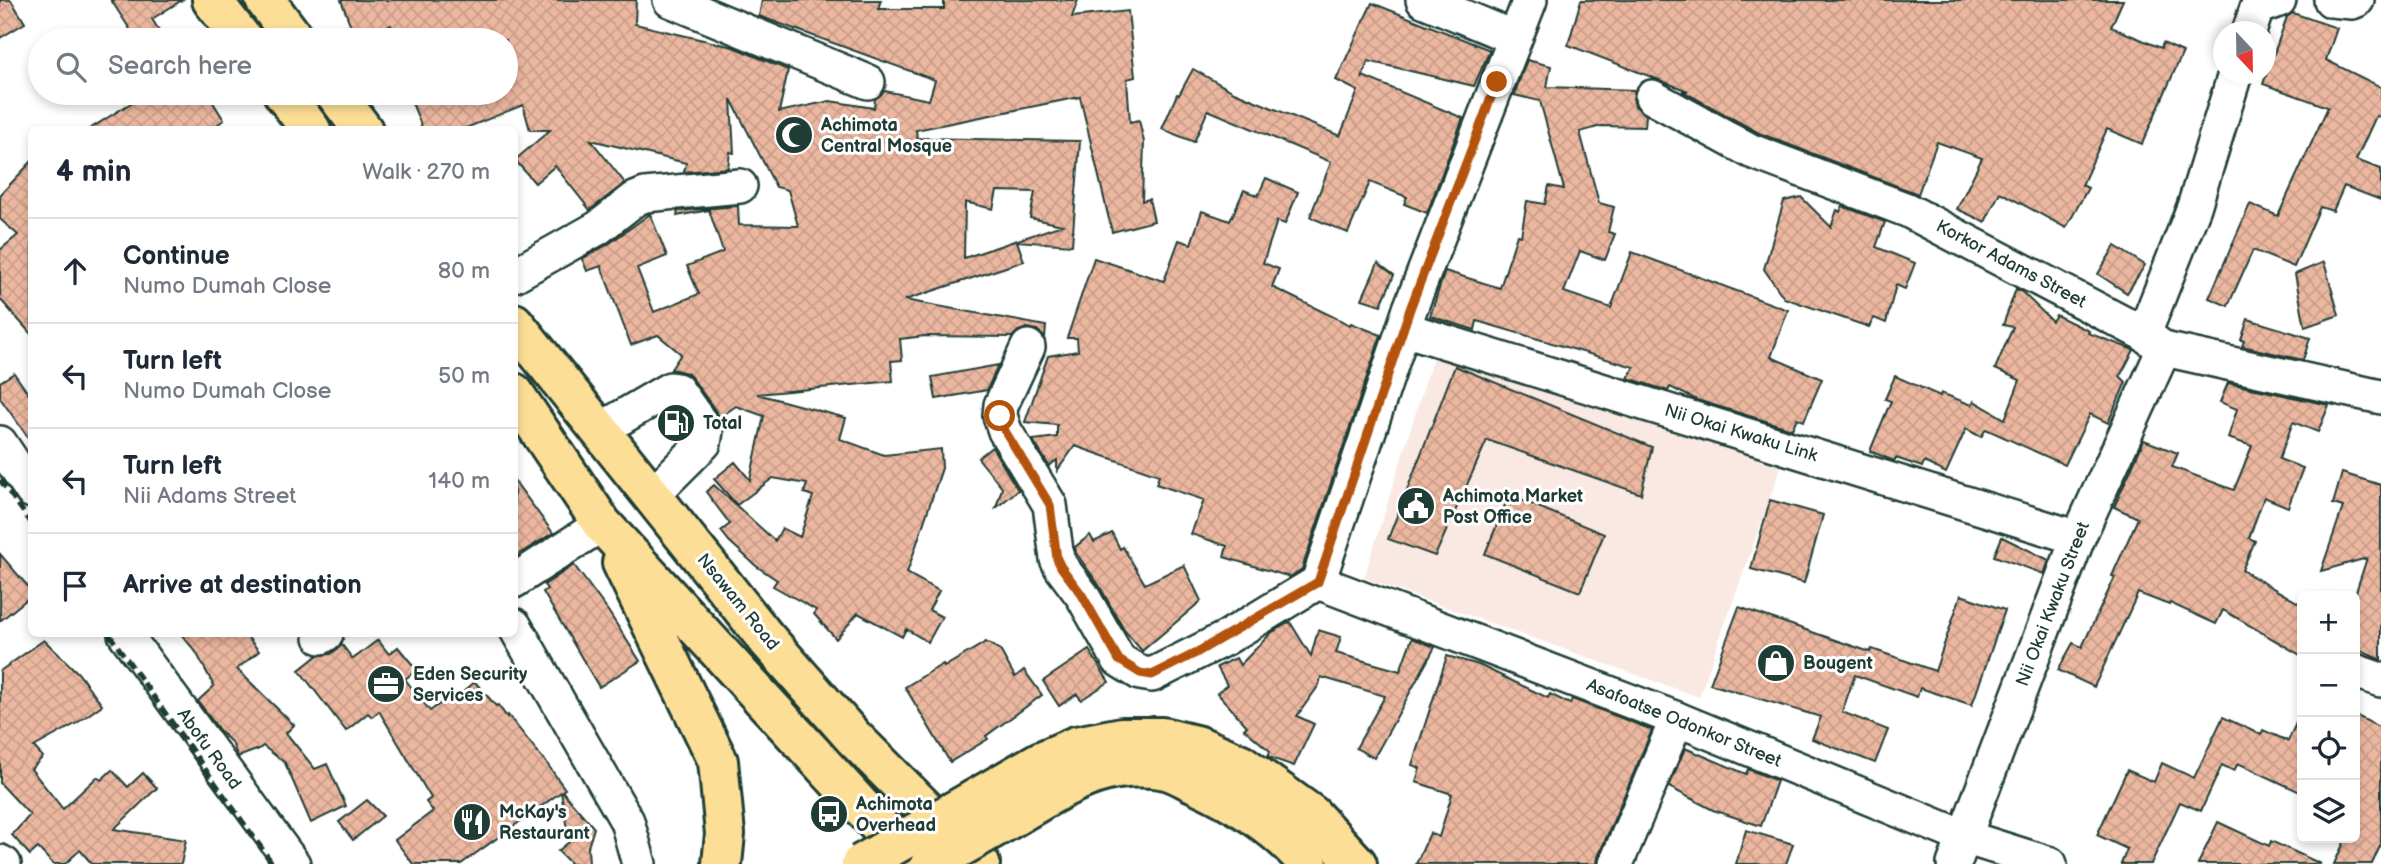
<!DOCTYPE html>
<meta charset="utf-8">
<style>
:root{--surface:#fff;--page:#f2f2f3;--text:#1f2937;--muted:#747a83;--line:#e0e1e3}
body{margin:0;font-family:"Balsamiq Sans",sans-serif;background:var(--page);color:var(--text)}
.controls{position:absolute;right:21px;bottom:21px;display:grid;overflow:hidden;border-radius:10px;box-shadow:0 4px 10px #0003}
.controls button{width:63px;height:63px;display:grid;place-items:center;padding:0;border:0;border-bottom:2px solid var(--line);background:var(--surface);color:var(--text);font:35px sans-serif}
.compass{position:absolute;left:2213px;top:21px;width:63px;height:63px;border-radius:50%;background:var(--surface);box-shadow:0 4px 10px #0003;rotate:158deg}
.stop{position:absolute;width:21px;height:21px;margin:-16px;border:5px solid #b45309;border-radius:50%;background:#fff}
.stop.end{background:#b45309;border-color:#fff;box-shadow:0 2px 7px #0008}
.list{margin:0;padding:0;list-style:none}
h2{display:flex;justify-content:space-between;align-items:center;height:91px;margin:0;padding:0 28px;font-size:30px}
h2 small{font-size:23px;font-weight:400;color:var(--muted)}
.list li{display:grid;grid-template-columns:46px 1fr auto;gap:21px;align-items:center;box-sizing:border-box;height:105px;padding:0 28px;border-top:2px solid var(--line)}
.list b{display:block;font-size:26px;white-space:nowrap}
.list p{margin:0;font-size:23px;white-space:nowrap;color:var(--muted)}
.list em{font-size:23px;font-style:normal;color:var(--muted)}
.icon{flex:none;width:38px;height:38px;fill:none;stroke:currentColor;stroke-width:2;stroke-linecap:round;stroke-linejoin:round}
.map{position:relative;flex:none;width:2381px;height:864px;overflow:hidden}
.search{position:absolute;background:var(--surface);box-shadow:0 4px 10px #0003;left:28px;top:28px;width:490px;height:77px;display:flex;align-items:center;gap:18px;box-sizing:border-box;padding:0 24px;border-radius:38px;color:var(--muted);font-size:26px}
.panel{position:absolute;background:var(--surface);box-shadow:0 4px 10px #0003;left:28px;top:126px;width:490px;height:511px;border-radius:10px}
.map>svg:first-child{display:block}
</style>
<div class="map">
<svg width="2381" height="864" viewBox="0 0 2381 864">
<defs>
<pattern id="building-cross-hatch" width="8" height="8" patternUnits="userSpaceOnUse" patternTransform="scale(1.75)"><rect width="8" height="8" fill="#ecb7a0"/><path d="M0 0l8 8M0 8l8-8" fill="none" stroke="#ca9e8a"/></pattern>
</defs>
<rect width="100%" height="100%" fill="#fff"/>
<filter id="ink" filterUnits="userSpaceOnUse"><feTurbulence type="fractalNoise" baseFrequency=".0143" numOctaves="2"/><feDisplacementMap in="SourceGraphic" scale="14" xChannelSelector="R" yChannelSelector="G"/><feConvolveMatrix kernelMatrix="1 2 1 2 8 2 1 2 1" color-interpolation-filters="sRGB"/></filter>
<g filter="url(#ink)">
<polygon fill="#f9e9e2" points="1435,351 1782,464 1699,697 1364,578"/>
<g fill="url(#building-cross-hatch)" stroke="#1f3d34" stroke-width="2" fill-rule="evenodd">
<polygon points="0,0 11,0 25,23 0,38"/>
<polygon points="111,0 182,0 152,19 165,40 137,40"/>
<path d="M341,0H636L635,24L733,47L788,70L779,112L830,101L874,108L875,99L885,91L929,100L935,80L759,16L762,0H881L878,9H944V0H1078L1072,17L1128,11L1135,77L1127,79L1130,122L1139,120L1144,142L1142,201L1149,199L1154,221L1112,232L1080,97L916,130L917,138L1080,141L1072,245L1017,241L1024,261L905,300L1046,326L1045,338L1037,330L1027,328L1018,331L1012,337L925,336L900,339L902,360L891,361L893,381L757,394L846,418L840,439L884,455L941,449L942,468L907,573L939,591L929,610L942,617L928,642L906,629L902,637L858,613L836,639L814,614L816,610L773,586L777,580L756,566L729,541L721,531L730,524L706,492L714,485L775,541L782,528L800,537L813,496L804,493L807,484L773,478L737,505L714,479L735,462L750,480L764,416L736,406L720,417L692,378L687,373L671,369L681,354L658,335L631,345L601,266L587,271L582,259L607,245L650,214L667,256L637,268L654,312L699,294L687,266L723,252L709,210L677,216L678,211L738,206L739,225L798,226L788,190L776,187L731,99L734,153L730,152L728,168L684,172L686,163L591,140L625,183L590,210L555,166L535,183L515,160L550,130H530L523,105L461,130H423L408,93H506V40H397L391,25L356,40ZM997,191L1035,192L1030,218L1062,225L964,258L965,202L993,209Z"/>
<polygon points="1581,0 2123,0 2111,27 2161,48 2163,43 2183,52 2142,144 2107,129 2082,185 2088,188 2066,228 2000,192 1985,222 1957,209 1982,158 1937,142 1918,194 1759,133 1682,91 1688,91 1568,45"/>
<polygon points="1372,3 1490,50 1474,86 1368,61 1362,79 1363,76 1463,118 1427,213 1404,204 1407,197 1370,182 1348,233 1310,217 1331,162 1208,110 1194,142 1162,129 1177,94 1179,95 1193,69 1234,92 1340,136 1358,91 1336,80"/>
<polygon points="2293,13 2337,28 2326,60 2381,87 2381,117 2376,116 2356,160 2381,169 2381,200 2344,186 2333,211 2320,207 2294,267 2253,250 2228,306 2209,298 2250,204 2278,216 2328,107 2263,84 2287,17"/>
<polygon points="1527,60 1551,66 1547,87 1635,90 1633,98 1635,106 1646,115 1645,127 1601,126 1580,132 1599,203 1614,207 1608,232 1615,234 1605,260 1580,251 1564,292 1611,308 1632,252 1788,310 1771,357 1822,379 1804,421 1797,418 1792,429 1697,400 1670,387 1668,391 1628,378 1634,367 1477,321 1475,330 1430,316 1445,271 1500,288 1517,235 1521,236 1527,201 1545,204 1549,186 1564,189 1540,101 1514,95"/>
<polygon points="147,93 207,93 224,120 209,130 88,130"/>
<polygon points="32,161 32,335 0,299 0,250 18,235 0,219 0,195"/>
<polygon points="1266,178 1298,192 1285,224 1277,221 1263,263 1279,269 1272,287 1350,325 1351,323 1381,335 1302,569 1290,577 1224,557 1227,546 1191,534 1204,500 1156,484 1159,475 1075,446 1057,471 1057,460 1049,466 1033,440 1057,437 1057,425 1025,422 1048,356 1078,351 1077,338 1067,338 1094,258 1164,281 1179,240 1191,244 1202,211 1230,221 1244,190 1258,196"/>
<polygon points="1801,197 1831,227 1837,210 1840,212 1842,206 1885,222 1876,247 1915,263 1905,289 1896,285 1886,323 1874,318 1869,327 1784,298 1764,269 1784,201"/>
<polygon points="2115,246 2145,265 2127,293 2098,274"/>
<polygon points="2324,262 2339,315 2305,327 2295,274"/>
<polygon points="1378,263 1394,275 1381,305 1362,299"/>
<polygon points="2016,289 2022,292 2052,321 2056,315 2089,331 2088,333 2134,350 2120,376 2126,382 2108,423 2090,414 2065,465 1986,429 1981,437 1966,429 1946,473 1924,462 1922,467 1896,458 1894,461 1870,451 1891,401 1885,399 1895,376 1940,396 1941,393 1972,405 1974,401 2005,419 2020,380 1995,369 2013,327 2003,325"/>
<polygon points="2248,319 2310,338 2303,360 2242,346 2244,341 2241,340"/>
<polygon points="998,365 987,390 936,399 932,377"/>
<polygon points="1455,366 1652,447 1641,494 1487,440 1435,556 1388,539"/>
<polygon points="14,373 32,399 32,443 0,398 0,382"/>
<polygon points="2228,383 2329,405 2318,432 2293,422 2279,459 2303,468 2288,507 2264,497 2249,538 2255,541 2242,570 2302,605 2302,656 2223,610 2216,624 2170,603 2169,605 2138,593 2094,687 2058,670 2073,643 2082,647 2115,577 2112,576 2138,518 2114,507 2144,440 2178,453 2172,467 2234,490 2252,446 2228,438 2237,409 2220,402"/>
<polygon points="992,447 1018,490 996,508 1002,488 978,458"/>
<polygon points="2342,473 2381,485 2381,660 2355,648 2355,595 2367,558 2321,571 2343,507 2333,504"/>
<polygon points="514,480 553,533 514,557"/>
<polygon points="1509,495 1604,534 1580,592 1485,554"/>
<polygon points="1770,500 1823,515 1804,583 1751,569"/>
<polygon points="1112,533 1120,549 1123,547 1145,584 1184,565 1201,601 1142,651 1124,630 1099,585 1076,553 1075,547 1090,535 1094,542"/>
<polygon points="2002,537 2049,560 2044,574 1994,556"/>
<polygon points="0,554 32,591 32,595 0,621"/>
<polygon points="574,565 608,611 640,661 599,687 543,592 547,589 544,585"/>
<polygon points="1961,595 2005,610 1972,705 1920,688 1917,697 1855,675 1842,712 1888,730 1875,763 1812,739 1821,717 1710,684 1739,607 1870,652 1872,649 1935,671"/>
<polygon points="1290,622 1311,656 1318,630 1341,637 1336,653 1400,671 1412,638 1435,647 1374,758 1356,748 1385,696 1321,677 1319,685 1297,716 1314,724 1294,766 1268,757 1270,751 1244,729 1247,726 1217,693 1227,685 1217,667 1236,658 1240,665 1271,633"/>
<polygon points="181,634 245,634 259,651 237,669 294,725 286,733 315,769 327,764 346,806 311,823 285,763 263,746 259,749 238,757 232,743 219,730 198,701 214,686 196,652"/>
<polygon points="44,640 78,673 102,705 77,723 34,747 43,757 31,769 63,809 97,777 101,780 112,770 128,787 143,773 157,788 114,829 186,840 181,864 92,864 80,850 65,864 53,864 38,848 30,855 12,835 30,815 0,783 0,671"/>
<polygon points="378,640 389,654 398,647 417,670 405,679 430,711 448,698 451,702 475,682 496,706 498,705 507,717 508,715 548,765 565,789 562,791 594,828 588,847 589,864 571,864 558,851 569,842 561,792 461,864 413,864 395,840 433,811 426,802 431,798 379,711 372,717 368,713 346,731 299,670 318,655 331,654 342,645 353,659"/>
<polygon points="986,642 1000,650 1015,677 1024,670 1042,695 986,736 988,739 950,762 905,687 943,664 944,667"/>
<polygon points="1089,650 1109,682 1081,700 1077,694 1059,706 1043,681"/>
<polygon points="1447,656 1479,665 1548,698 1550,694 1570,704 1572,699 1652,730 1598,857 1597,864 1416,864 1430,833 1439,837 1452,794 1416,782 1420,768 1412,765"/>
<polygon points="2302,710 2302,793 2238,763 2234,771 2222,765 2201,811 2180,802 2151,864 2121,864 2127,849 2097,835 2127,770 2154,782 2162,763 2194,778 2223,717 2261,735 2263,730 2288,741"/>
<polygon points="2355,715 2381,728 2381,844 2372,864 2334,864 2346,838 2355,838"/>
<polygon points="1685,748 1746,774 1748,769 1777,781 1761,826 1713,810 1669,787"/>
<polygon points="367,800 383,816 353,840 339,822"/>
<polygon points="2218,822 2269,846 2271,841 2321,864 2198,864"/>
<polygon points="1746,830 1793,844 1786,864 1736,864"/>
</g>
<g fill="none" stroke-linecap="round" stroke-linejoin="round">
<defs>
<g id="minor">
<polyline points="670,0 868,82"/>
<polyline points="1423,0 1515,38"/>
<polyline points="2331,0 2352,2 2357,0"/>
<polyline points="2249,32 2257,8 2279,0"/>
<polyline points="1652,97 1751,151 1907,210 2144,334 2164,349 2381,397"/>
<polyline points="514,275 598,228 635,199 645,195 740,186"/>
<polyline points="1404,329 2078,538"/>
<polyline points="2144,334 2194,207 2235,74"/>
<polyline points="1028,347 1001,405 1000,416 1005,431 1050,505 1057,559 1061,567 1082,595 1119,660 1140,673 1152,675 1226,638 1318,582"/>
<polyline points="600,430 670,389 677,390 706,431 704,443 652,495"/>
<polyline points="0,443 32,491"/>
<polyline points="514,581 602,524"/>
<polyline points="1318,582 1677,719 1964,837 2050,864"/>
<polyline points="1318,582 1410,309 1530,0"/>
<polyline points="514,625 627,821 639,864"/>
<polyline points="125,634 293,864"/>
<polyline points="321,637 326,634"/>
<polyline points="2355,671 2381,680"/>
<polyline points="0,862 4,864"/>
<polyline points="1616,864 1677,719"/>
<polyline points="1954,864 2078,538 2164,349"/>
</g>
<g id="major">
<polyline points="975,799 1039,762 1076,746 1122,737 1162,737 1199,746 1241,764 1312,815 1357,864"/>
<path d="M1001,824C1035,805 1069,780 1107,771C1124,767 1149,766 1166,770C1176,772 1186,779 1195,783C1238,803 1278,827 1308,864"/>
</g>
<g id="highway">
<polyline points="212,0 243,40"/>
<polyline points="265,0 295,40"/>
<polyline points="283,93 311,130"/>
<polyline points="335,93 363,130"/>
<polyline points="514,323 765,637 853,737 980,864"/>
<polyline points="514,393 602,524 914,864"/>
<polyline points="622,563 718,761 725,834 722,864"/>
</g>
</defs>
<use href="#minor" stroke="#1f3d34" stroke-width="38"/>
<use href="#major" stroke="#1f3d34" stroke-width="44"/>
<use href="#highway" stroke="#1f3d34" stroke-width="44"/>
<use href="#minor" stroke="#fff" stroke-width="33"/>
<use href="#major" stroke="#fdde96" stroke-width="38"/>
<use href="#highway" stroke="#fdde96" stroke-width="38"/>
<g stroke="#1f3d34" stroke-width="5" stroke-dasharray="10 5" stroke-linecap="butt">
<polyline points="0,480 32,524"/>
<polyline points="109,634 273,864"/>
</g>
<defs>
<g id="major-bridge">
<polyline points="861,864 975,799"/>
<polyline points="931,864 1001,824"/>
</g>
</defs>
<use href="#major-bridge" stroke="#1f3d34" stroke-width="44" stroke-linecap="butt"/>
<use href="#major-bridge" stroke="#fdde96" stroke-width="38"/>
</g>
</g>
<g fill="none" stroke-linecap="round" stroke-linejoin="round" filter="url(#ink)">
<polyline stroke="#b45309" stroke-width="9" points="1000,416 1005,431 1050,505 1057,559 1061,567 1082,595 1119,660 1140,673 1152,675 1194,654 1318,582 1410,309 1497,82"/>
</g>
<defs>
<symbol id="mosque-disc" viewBox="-11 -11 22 22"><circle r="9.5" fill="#1f3d34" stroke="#fff"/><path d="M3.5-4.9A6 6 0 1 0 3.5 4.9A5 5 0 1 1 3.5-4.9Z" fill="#fff"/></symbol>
<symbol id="fuel-disc" viewBox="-11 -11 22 22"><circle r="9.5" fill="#1f3d34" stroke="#fff"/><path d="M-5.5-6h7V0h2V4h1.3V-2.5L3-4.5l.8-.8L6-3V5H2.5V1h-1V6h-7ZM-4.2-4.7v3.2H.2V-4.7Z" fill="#fff"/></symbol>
<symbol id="civic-disc" viewBox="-11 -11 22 22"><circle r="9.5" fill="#1f3d34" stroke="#fff"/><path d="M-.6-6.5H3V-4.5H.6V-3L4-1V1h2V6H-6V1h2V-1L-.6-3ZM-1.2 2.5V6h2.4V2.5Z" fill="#fff"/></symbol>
<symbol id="shop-disc" viewBox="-11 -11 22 22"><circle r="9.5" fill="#1f3d34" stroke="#fff"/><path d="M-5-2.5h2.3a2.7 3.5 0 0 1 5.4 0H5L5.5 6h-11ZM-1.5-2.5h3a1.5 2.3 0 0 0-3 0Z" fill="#fff"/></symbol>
<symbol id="office-disc" viewBox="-11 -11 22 22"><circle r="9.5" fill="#1f3d34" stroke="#fff"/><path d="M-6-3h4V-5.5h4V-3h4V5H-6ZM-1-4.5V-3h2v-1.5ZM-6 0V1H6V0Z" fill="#fff"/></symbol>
<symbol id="bus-disc" viewBox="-11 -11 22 22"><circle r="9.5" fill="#1f3d34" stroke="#fff"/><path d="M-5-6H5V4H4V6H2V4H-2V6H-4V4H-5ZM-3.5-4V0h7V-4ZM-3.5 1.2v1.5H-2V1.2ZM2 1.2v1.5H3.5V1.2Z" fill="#fff"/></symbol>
<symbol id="restaurant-disc" viewBox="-11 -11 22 22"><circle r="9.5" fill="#1f3d34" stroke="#fff"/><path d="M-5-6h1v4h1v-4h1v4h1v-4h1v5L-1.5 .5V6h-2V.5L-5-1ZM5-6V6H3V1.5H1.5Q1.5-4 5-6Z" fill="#fff"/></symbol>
</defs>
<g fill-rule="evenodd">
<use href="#mosque-disc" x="772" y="113" width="44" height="44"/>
<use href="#fuel-disc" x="654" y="401" width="44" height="44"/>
<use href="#civic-disc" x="1394" y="484" width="44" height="44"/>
<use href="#shop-disc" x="1754" y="641" width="44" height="44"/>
<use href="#office-disc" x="364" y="662" width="44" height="44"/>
<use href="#bus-disc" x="807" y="792" width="44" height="44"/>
<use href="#restaurant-disc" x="450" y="800" width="44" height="44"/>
</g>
<g text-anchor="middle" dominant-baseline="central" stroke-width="6" stroke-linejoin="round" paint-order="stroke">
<g font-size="18" font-weight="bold" fill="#1f3d34" stroke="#fff" text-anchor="start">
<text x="821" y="125">Achimota<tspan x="821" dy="21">Central Mosque</tspan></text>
<text x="703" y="423">Total</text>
<text x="1443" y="496">Achimota Market<tspan x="1443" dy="21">Post Office</tspan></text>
<text x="1803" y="663">Bougent</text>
<text x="413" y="674">Eden Security<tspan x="413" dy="21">Services</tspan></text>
<text x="856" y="804">Achimota<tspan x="856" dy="21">Overhead</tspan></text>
<text x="499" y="812">McKay's<tspan x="499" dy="21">Restaurant</tspan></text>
</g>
<g font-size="18" fill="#1f3d34" stroke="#fff">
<text transform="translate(2011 264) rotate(28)">Korkor Adams Street</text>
<text transform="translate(1741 433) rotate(17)">Nii Okai Kwaku Link</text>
<text transform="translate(738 602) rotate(51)">Nsawam Road</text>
<text transform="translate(2053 604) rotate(-69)">Nii Okai Kwaku Street</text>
<text transform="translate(1684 723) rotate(22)">Asafoatse Odonkor Street</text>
<text transform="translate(209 749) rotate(54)">Abofu Road</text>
</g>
</g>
</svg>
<div class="controls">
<button>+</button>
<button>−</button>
<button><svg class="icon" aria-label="locate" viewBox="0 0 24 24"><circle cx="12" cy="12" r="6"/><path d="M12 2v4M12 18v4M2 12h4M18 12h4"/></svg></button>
<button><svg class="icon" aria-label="layers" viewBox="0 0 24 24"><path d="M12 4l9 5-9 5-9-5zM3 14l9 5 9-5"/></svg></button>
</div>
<svg class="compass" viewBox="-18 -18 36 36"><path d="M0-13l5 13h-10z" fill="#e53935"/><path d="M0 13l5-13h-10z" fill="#747a83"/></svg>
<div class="stop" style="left:1000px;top:416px"></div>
<div class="stop end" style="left:1497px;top:82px"></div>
<div class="search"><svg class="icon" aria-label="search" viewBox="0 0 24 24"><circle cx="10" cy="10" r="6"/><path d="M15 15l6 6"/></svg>Search here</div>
<section class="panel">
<h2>4 min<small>Walk · 270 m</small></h2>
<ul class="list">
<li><svg class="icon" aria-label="ahead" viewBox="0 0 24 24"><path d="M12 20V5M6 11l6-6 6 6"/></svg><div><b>Continue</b><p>Numo Dumah Close</p></div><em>80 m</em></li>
<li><svg class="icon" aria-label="left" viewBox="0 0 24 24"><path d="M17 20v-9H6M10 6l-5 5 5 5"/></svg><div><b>Turn left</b><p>Numo Dumah Close</p></div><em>50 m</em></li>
<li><svg class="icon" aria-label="left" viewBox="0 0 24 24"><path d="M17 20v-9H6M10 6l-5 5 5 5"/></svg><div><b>Turn left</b><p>Nii Adams Street</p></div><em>140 m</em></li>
<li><svg class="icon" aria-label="arrive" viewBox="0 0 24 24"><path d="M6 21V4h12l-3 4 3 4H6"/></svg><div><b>Arrive at destination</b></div></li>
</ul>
</section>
</div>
